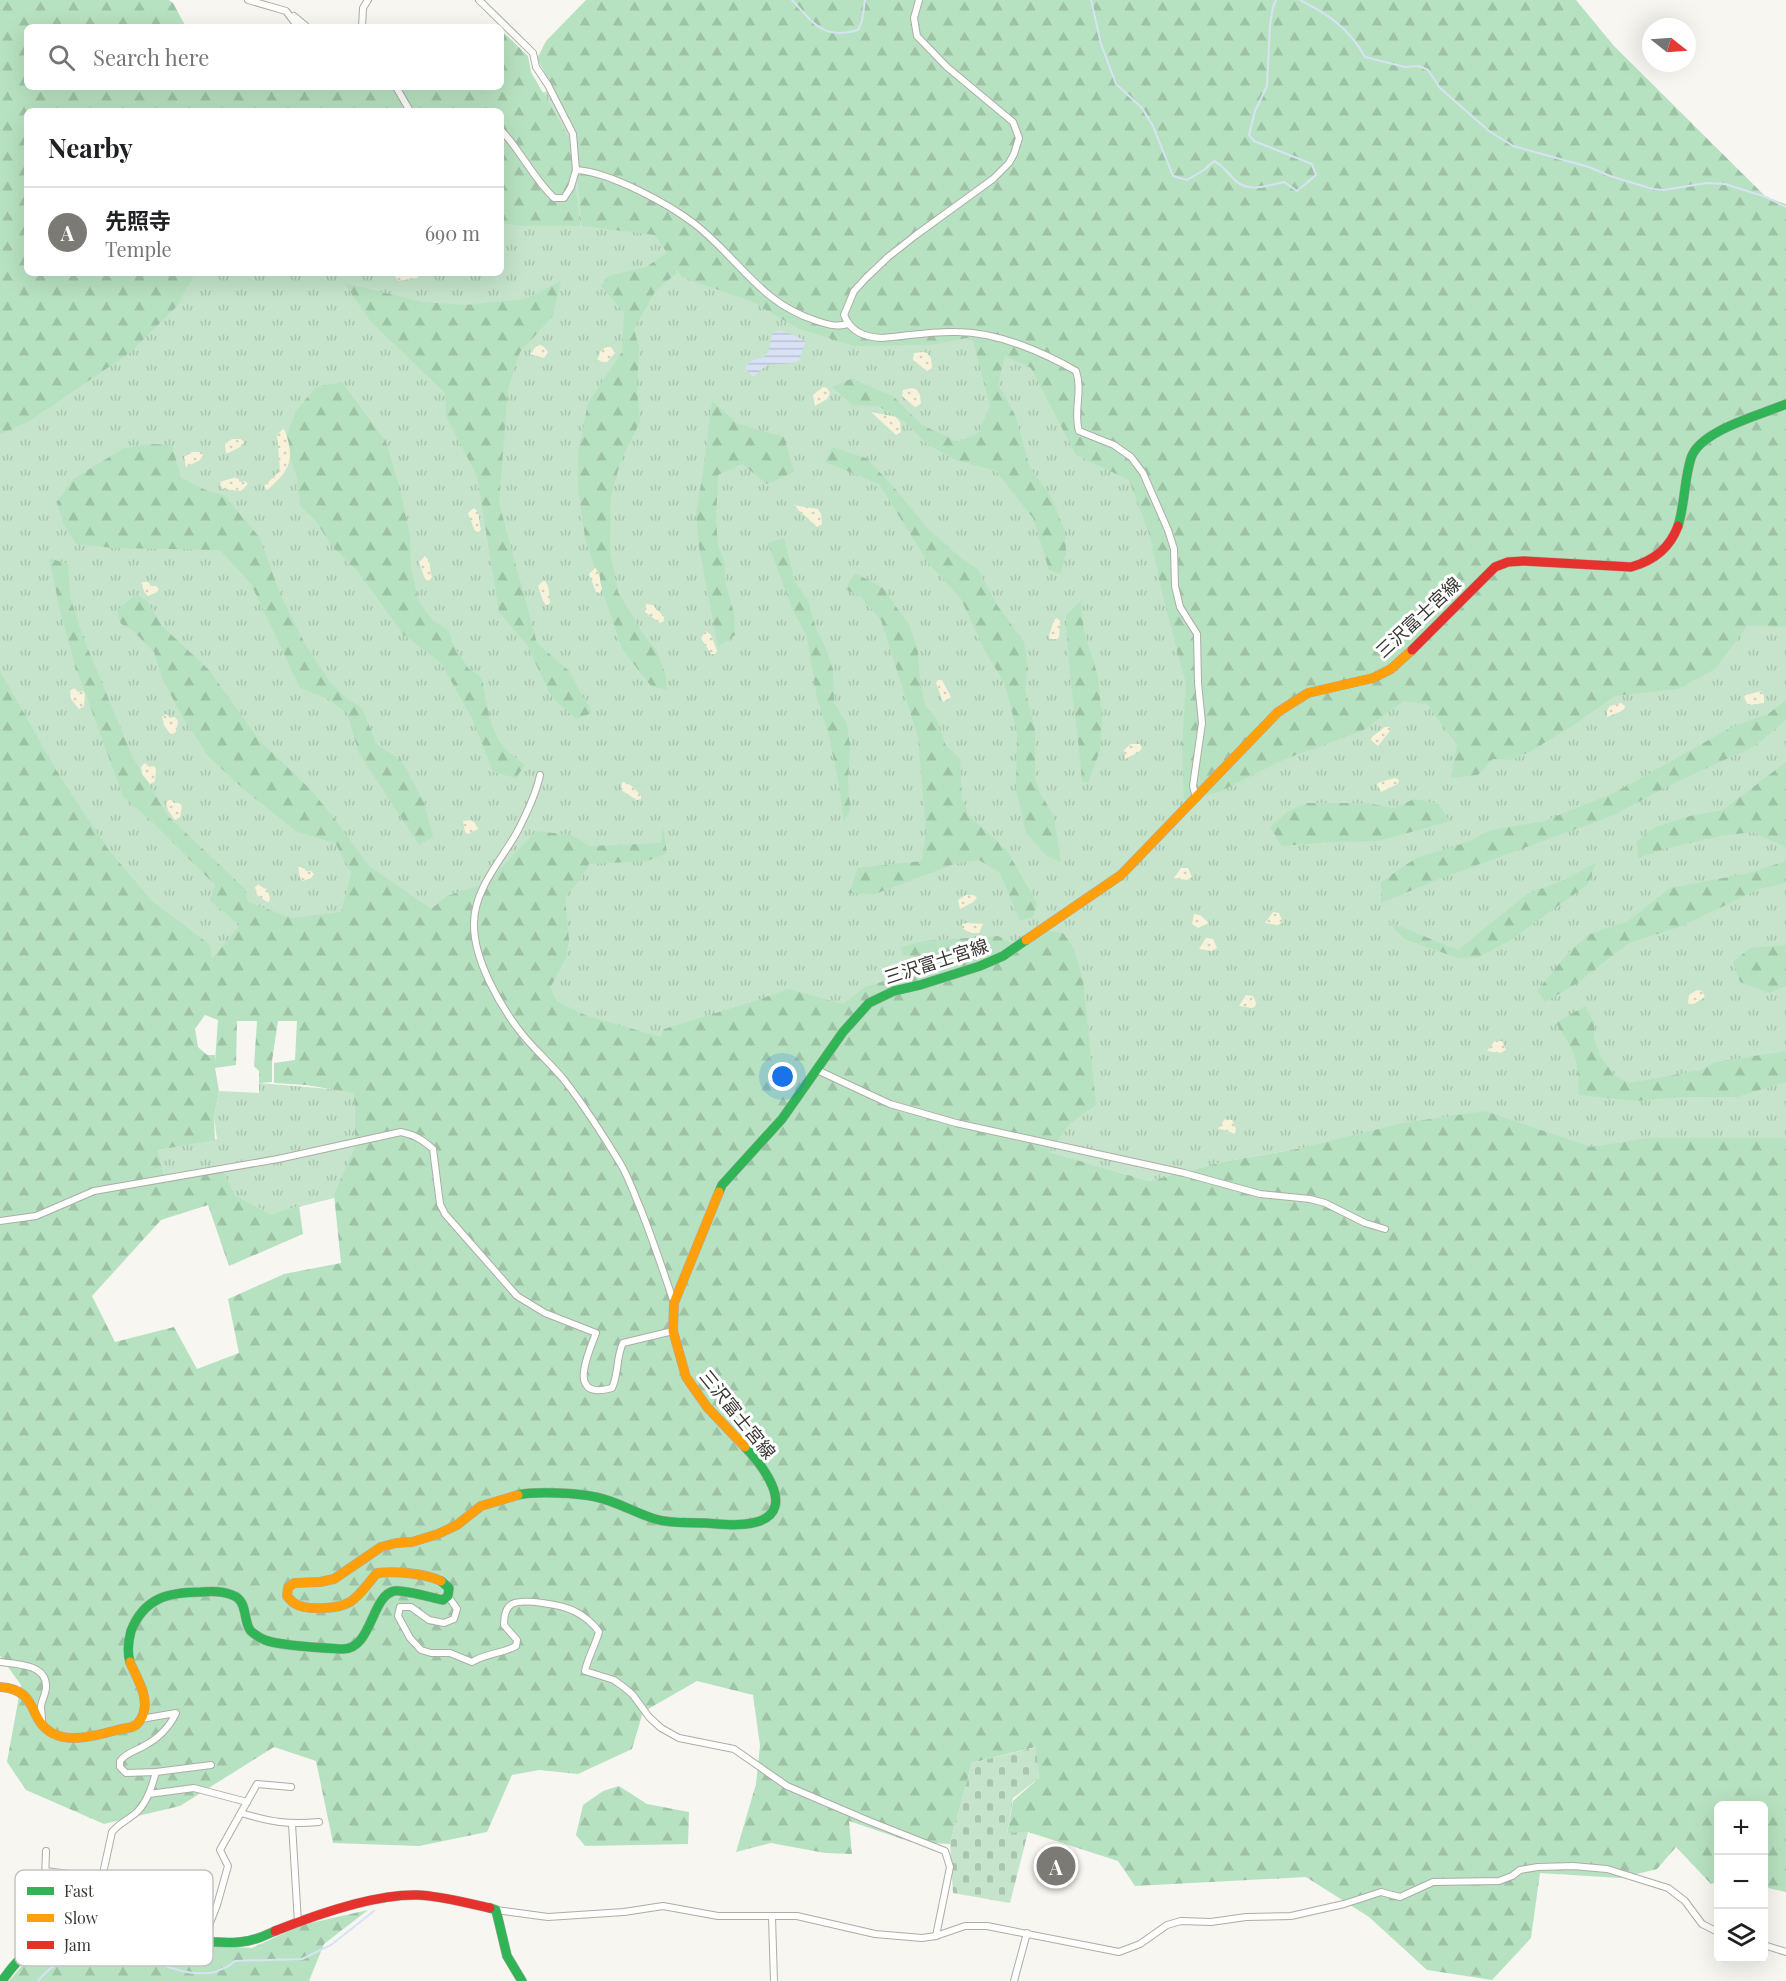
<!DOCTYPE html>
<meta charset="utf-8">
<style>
:root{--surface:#fff;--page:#f2f2f2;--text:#202124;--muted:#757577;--line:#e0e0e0;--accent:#7b7a75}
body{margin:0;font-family:"Playfair Display","Noto Sans JP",serif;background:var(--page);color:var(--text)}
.controls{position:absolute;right:18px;bottom:18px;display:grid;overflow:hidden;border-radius:9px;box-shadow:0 6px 24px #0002}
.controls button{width:54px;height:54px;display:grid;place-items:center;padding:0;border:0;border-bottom:2px solid var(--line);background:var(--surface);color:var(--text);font:30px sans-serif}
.compass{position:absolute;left:1642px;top:18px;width:54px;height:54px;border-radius:50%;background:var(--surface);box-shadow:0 6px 24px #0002;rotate:107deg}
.you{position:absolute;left:783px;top:1077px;width:21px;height:21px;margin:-15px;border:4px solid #fff;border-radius:50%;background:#1a73e8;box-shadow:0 0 0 9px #1a73e833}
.badge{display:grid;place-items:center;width:39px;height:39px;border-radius:50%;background:var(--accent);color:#fff;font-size:20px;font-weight:700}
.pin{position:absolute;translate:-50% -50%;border:3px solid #fff;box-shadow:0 2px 6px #0006}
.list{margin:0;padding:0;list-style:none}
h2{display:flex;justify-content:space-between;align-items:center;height:78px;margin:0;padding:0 24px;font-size:26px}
h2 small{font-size:20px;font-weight:400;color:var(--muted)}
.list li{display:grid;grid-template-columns:39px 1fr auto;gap:18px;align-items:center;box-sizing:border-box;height:90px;padding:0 24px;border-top:2px solid var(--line)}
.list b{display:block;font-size:22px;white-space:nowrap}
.list p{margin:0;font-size:20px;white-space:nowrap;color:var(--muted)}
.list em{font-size:20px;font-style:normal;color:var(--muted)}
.icon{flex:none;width:33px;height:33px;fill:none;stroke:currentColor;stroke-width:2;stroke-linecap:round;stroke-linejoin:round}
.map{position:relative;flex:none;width:1786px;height:1981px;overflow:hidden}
.search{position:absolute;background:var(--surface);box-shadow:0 6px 24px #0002;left:24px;top:24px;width:480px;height:66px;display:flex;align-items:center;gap:15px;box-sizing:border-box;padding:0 21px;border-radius:9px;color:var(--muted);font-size:22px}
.panel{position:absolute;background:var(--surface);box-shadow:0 6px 24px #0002;left:24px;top:108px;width:480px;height:168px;border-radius:9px}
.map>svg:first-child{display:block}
</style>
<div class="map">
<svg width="1786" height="1981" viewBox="0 0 1786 1981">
<defs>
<pattern id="grass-tufts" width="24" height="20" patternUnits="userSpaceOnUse" patternTransform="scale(1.5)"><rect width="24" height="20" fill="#c5e4cb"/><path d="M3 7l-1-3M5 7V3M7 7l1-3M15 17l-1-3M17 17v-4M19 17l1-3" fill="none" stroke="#aac4af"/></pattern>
<pattern id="forest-firs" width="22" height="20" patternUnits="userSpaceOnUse" patternTransform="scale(1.5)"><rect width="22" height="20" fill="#b7e2c1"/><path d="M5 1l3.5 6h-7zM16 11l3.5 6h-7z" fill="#9ec2a6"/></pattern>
<pattern id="sand-dots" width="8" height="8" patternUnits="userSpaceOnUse" patternTransform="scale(1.5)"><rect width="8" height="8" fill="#f8f2db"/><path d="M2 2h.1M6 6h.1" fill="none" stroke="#d5d0bc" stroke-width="1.8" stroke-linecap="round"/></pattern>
<pattern id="cemetery-stones" width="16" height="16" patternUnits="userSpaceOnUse" patternTransform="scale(1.5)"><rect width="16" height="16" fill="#c5e4cb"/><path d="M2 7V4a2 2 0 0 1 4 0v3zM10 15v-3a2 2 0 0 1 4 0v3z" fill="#aac4af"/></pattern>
<pattern id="water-rules" width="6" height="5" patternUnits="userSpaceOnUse" patternTransform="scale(1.5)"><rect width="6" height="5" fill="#d8e2f5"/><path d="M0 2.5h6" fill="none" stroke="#bac2d2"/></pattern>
</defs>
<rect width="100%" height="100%" fill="#f8f6f0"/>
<g fill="url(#grass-tufts)">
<polygon points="564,87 1786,592 1786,1186 1302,1148 1222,1162 1149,1181 1048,1152 1071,1123 510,1109 305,1008 173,952 0,727 0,407 176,273 501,273 501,111 467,111"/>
<polygon points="259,1083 354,1091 355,1146 334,1198 271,1214 235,1195 165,1179 158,1150 217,1139 214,1117 219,1091 259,1093"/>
</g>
<g fill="url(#forest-firs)" fill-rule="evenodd">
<polygon points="0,0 169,0 173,3 186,27 27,27 27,87 501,87 501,37 504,33 528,56 531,72 571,141 580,226 524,226 501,223 501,111 27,111 27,273 195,273 177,306 131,352 28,422 0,434"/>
<polygon points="586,0 1576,0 1614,46 1766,197 1786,204 1786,627 1748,625 1715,669 1678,689 1615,696 1575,724 1531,751 1512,760 1493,759 1478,775 1451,778 1457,745 1427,704 1404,701 1362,731 1285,759 1219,792 1184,800 1182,746 1186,684 1163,596 1150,536 1129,480 1076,455 1031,368 1005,356 998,384 1015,415 1030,468 1051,496 1065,532 1066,552 1061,574 1049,570 1033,518 996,471 956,460 927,444 905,422 878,406 852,405 832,387 851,379 893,396 922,425 958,442 978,433 990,406 973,341 967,338 930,345 854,346 797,328 753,302 682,277 673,264 677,273 656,290 634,329 639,347 637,388 640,422 621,460 611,496 610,551 618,592 644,635 657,651 666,676 667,690 651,686 622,649 585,538 578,488 578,453 588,403 622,352 624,313 601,286 608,276 646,267 667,253 655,235 582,226 574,140 557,94 537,59 546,41"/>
<polygon points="561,281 553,316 520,352 508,389 499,503 537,643 569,671 592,713 576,719 551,696 527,645 499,612 477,476 446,416 445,393 371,322 344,283 422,302 465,305 525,299"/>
<path d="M342,382L386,442L401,493L410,536L411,567L418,600L432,620L448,630L454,646L468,668L482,678C486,701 489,728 503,746C509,754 518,759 525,765L516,778L493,772L473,720L441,663L403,634L360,574L332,546L315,520L300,506L297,478L285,441L296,411L316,387Z"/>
<polygon points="712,401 738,424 784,437 794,472 767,484 742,464 718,475 716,521 718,545 724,561 726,586 734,614 735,635 718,647 699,547 696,513 703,472"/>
<polygon points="152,444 172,445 181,478 208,491 224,495 260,538 280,594 305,644 330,682 346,698 362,708 376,744 401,760 424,802 433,837 419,845 359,753 347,713 328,699 300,688 251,584 220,550 112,548 76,544 63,523 57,502 73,479 124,448"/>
<polygon points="832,447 866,458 891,484 929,530 960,557 978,569 997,605 1024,642 1028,668 1025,689 1035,729 1035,779 1040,793 1054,816 1061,862 1047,856 1026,833 1016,789 1017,732 1005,684 985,651 961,599 929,564 879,484 825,462"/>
<polygon points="784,538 795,582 808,601 816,628 827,651 833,671 834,703 847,724 850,748 848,782 850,810 844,821 839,786 829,736 817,698 807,637 791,606 768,543"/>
<path d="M49,558L68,564L70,597L83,637L133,758L168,816L245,889L248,902L292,918L341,912L351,873L336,844L296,831L247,792L209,757L182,716L163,680L154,652L131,629L121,624L117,610L136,594L147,601L162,626L209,670L259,740L310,789L334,818L369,866L431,909L447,896L487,883L536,831L571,835L590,846L661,843L663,827L667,853L647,861L589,864L580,880L565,897L569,941L565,960L550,988L557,1001L587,1016L661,1037L664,1029L761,999L788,989L843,1004L865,987L900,976L925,965L924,958L903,955L901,947L924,941L998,936L1016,945L1046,930L1063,933L1073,947L1083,980L1096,1105L1071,1123L1049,1152L1149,1181L1222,1162L1302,1148L1403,1123L1485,1111L1591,1147L1648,1138H1786V1892L1764,1887V1806H1718V1882L1711,1884L1676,1847L1657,1869L1621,1878L1540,1873L1531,1938L1492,1980L1427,1970L1369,1917L1306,1877L1135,1886L1118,1861L1028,1832L1007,1834L1013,1801L1039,1778L1035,1747L972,1763L950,1844L911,1842L849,1821L852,1854L825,1853L771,1843L736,1852L756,1784L760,1746L753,1695L697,1681L643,1712L632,1749L578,1774L539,1770L512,1775L487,1832L419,1846L333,1843L316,1761L274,1747L180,1806L104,1824L26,1790L7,1762L21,1685L0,1656V671L59,775L108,849L151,900L210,945L212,959L240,925L210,901L215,885L152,822L123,796L75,665L61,614ZM205,1015L218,1020L215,1062V1055H207L198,1047L195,1029ZM237,1021H257L254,1066L259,1071V1083L272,1082V1061L278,1021H297L295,1060L274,1063V1083L306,1085L354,1093L355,1146L334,1195L341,1263L284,1274L228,1299L239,1353L197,1369L174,1327L115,1342L92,1296L161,1220L208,1205L229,1266L303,1234L299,1206L271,1214L235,1195L224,1173L165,1179L158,1150L215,1140L214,1117L219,1091L215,1068L236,1065Z"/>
<polygon points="855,573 883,588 909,625 918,650 920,680 925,705 937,720 945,744 960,759 962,798 969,816 1006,849 1037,903 1033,917 1020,921 1000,873 979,860 954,864 875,894 849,893 858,868 922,861 926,832 918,737 881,620 861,597 845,589"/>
<path d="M1081,601L1084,631L1098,676L1102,718L1100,750L1088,783L1082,781C1078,726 1067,671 1066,615Z"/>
<polygon points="1786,700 1786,720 1755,746 1670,785 1614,815 1439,879 1381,903 1381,882 1416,858 1468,842 1491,830 1544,821 1614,793 1732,727 1768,714"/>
<polygon points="1786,762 1786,847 1752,832 1721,836 1668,848 1638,858 1637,841 1655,827 1690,816 1723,810"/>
<polygon points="1414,799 1437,803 1450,821 1379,841 1331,842 1282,846 1270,827 1287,812 1307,803 1366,803 1394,808"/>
<polygon points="1786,861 1786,883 1759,889 1682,926 1629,943 1576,984 1545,1002 1537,991 1568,953 1588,935 1611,926 1627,922 1670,888 1745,874"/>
<polygon points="1596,863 1588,884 1511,940 1479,957 1458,958 1404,939 1387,921 1458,950 1527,894 1564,880"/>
<polygon points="1786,945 1786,986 1769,993 1740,982 1733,962 1750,948"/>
<path d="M1585,1006L1594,1022V1039L1601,1057L1615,1076L1630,1083L1701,1070L1716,1062L1786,1051V1082L1737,1097H1682L1635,1101L1579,1095C1579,1059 1575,1052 1556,1023Z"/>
<polygon points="619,1786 647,1804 689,1812 688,1844 585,1846 576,1835 583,1805 603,1791"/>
<polygon points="368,1910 324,1944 309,1981 9,1981 25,1962 45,1945 113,1927 190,1944 252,1948 302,1925"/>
</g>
<g fill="url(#sand-dots)">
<polygon points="395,273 417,273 419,275 417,278 398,281 394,274"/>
<polygon points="538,344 544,347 548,352 544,358 530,354"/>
<polygon points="607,347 611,347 615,353 607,362 602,362 597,359 601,350"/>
<polygon points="923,352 927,353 931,358 932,368 927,371 913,360 914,353"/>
<polygon points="823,387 827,388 830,393 827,399 815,406 813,395"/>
<polygon points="912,388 916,389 920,395 921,404 915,407 902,396 903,390"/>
<polygon points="871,412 896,417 900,422 901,432 896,435"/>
<path d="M284,428C295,458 292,469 267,490L264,486L280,471L277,435Z"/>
<polygon points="232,439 241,439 244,442 240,447 226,454 225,444"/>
<polygon points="192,452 201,452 203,455 200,460 186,467 184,457"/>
<polygon points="237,477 240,482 245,481 248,484 241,491 223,489 219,482"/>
<polygon points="793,505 818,509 821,514 822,524 817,527"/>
<path d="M474,508C481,514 478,521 481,529L479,532L475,531L468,513Z"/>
<path d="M425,556C432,563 429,569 432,577L429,581L425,579L419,562Z"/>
<path d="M595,568C602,575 599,581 602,589L600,593L596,592L589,574Z"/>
<path d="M544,580C551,587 548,594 550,602L548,605L544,604L538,586Z"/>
<polygon points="143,582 148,582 151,586 156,586 159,589 157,592 148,596 145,593 141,583"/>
<polygon points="646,604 653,605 664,617 664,621 660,623 645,612"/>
<polygon points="1057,618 1060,621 1059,639 1050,639 1049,636 1054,620"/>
<polygon points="706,631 711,635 717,651 715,654 711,654 701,638"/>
<polygon points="938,680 942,680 951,697 943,702 936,683"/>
<polygon points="74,688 78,692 83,691 85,694 84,706 79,709 71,699 70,691"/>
<polygon points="1761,691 1764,696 1764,703 1748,705 1744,697 1746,695"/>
<polygon points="1621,703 1625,706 1624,710 1607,717 1607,711 1610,706"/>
<polygon points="166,714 170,718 175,717 178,721 176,732 171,735 164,725 162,717"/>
<polygon points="1385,727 1390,727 1390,731 1378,746 1371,740 1372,737"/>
<polygon points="1131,744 1140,744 1142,748 1139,752 1125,759 1124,750"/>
<polygon points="145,763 149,767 154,766 156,769 155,781 150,784 142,774 141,766"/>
<polygon points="1395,778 1399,780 1398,784 1381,792 1377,784 1380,782"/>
<path d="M622,782C632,783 634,790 641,795V799L637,800L621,790Z"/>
<polygon points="170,799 174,803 179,803 182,806 180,817 175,820 168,810 166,803"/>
<polygon points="471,820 476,824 478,829 468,834 465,832 463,821"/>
<polygon points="298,867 303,867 306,871 311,871 314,874 311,878 303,881 300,878"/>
<polygon points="1181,868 1188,868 1192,877 1187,880 1174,878"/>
<polygon points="259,884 263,888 267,889 270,898 269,902 267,902 257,895 255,887"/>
<polygon points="966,895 974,895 977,898 973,902 960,909 958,900"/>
<polygon points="1273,912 1279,913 1283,922 1278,925 1265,923"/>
<polygon points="1194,914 1200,915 1209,923 1198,928 1192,924"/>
<polygon points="967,923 983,924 979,933 970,933 962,928 962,924"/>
<polygon points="1206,938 1213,939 1217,948 1212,951 1199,949"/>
<polygon points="1697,990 1702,991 1705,997 1694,1004 1688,1004 1689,995"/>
<polygon points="1246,995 1253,996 1257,1005 1252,1008 1239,1006"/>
<polygon points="1495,1041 1502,1041 1506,1050 1500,1053 1487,1051"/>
<polygon points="1225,1119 1232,1120 1236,1129 1235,1134 1225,1130 1218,1129"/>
</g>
<polygon fill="url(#cemetery-stones)" points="1036,1747 1039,1778 1013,1798 1007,1833 1028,1832 1010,1903 953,1893 950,1844 972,1763"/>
<polygon fill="url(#water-rules)" points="780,331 791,334 806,341 799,360 794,363 767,365 753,377 745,368 751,361 764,357 768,353 773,332"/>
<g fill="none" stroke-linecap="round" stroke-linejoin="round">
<g stroke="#d8e2f5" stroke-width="2">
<path d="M792,0C814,24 823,40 858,30L862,21L865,0"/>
<path d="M1091,0L1101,44L1116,84L1142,108L1153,126L1173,176L1187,180L1204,170L1214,161C1224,166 1228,174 1236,181C1249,193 1269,185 1284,182L1297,191L1316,175L1312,164L1254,141L1249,135L1255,111L1267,86L1270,25L1273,7L1276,0"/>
<path d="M1300,0C1328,14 1349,28 1365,57L1405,67L1419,66L1428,70L1440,88L1489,131L1513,146L1589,167L1610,176L1653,189L1663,190L1707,183L1725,184L1766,197L1786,207"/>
<path d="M38,1981C49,1968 73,1948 91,1946C133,1942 170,1981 215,1972C222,1969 229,1967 235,1961L302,1959L331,1945L374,1911"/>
</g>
<defs>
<g id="street">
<polyline points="248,0 286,11 298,27"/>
<path d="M479,0L533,53L536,67L548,85L573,134L576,170L571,187L564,198H554C533,178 521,151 501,130"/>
<path d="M919,0L914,18L917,36L947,67L1013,122L1019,138L1014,154L1009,163L993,179L916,235L888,257L866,278L854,291L844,315C851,332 864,337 882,338C907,336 932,331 957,332C997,332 1043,352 1076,371C1083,391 1073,412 1079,431L1114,445L1131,457L1143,473L1168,530L1174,549L1175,586L1180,607L1197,634L1198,683L1202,723L1193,786L1196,798"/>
<polyline points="294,16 307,27"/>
<polyline points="362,27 363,8 368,0"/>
<polyline points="396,87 410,111"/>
<path d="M576,170C610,172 669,204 696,225C740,260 760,303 817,321C829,325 836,327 848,324"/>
<path d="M540,775C536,795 526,815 516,834C501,860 474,890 474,923C473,959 500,1006 522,1034C535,1050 551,1064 565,1081C585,1107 603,1135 620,1163C628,1176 633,1191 639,1205C652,1237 663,1270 674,1303"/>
<polyline points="817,1070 890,1104 956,1123 1184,1173 1260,1194 1310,1199 1325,1203 1365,1223 1385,1229"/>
<path d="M0,1221L36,1216L94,1191L278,1159L401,1132C415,1135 423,1140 433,1149L440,1204L445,1214L517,1296L545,1313L596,1333C588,1354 566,1401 612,1388C619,1373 616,1357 623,1343L673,1331"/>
<path d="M448,1596L457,1609L454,1619L444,1623L429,1620L411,1607H400L398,1616L410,1638L421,1650L431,1653H450L472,1662C486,1653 501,1654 516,1646L517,1640L504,1625C504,1618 505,1608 512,1604C523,1598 562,1605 574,1611C583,1615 594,1624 599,1632C595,1646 588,1657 585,1671L614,1680L625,1688L633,1695L649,1717L661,1728L679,1738L734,1749L787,1786L869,1821L945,1851L950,1867L936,1936"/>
<path d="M0,1662C16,1664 47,1664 46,1687C46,1693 42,1700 41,1706C41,1710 42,1716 42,1720"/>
<path d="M141,1719L176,1713C169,1728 159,1738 144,1746C135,1751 126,1753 120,1761V1767L126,1773L156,1772L211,1765"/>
<polyline points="149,1794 194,1788 247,1802"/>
<path d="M241,1813C271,1822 288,1825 319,1822"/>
<polyline points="292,1824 298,1923"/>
<polyline points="45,1871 102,1878"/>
<polyline points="496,1910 548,1917 624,1912 663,1906 718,1916 797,1916 875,1934 922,1938 936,1936 965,1926 987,1926 1119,1952 1140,1944 1167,1925 1181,1921 1211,1922 1246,1917 1291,1916 1344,1904 1381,1892 1400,1897 1433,1882 1499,1881 1512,1876 1520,1870 1538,1867 1573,1866 1607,1869 1668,1888 1685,1901 1702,1924 1718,1932"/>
<polyline points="772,1917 774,1981"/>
<path d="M86,1925L102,1878L112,1832C119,1823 130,1819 138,1811C148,1800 152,1786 156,1772"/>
<polyline points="43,1939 46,1851"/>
<polyline points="208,1942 210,1923 217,1905 228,1866 220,1850 257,1784 291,1787"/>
<polyline points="1764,1945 1786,1952"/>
<polyline points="1014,1981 1027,1933"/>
</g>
<g id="fast">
<path d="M1678,526C1685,504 1684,480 1691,458C1700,430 1761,415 1786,404"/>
<polyline points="719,1192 722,1185 782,1119 843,1032 869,1003 894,991 920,985 980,966 1003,956 1026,940"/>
<path d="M518,1495C534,1491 579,1493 596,1497C616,1501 635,1513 655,1519C671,1524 690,1522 705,1523C723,1524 743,1527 760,1521C796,1507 761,1464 745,1447"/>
<path d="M130,1662C127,1652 128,1642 131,1631C144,1598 168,1592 201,1592C211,1591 223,1591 232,1595C248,1600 243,1620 250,1630C252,1633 262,1639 265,1640C280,1646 325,1648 342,1649C372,1650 371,1596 394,1591C402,1589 433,1598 443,1600L448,1596L449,1588L441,1581"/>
<polyline points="490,1908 496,1910 507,1956 522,1981"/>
<path d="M2,1981C39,1927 88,1914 150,1929C179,1936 210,1945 240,1942C253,1941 264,1936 275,1931"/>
</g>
<g id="slow">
<polyline points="1026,940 1121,875 1278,712 1308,693 1373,678 1391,669 1412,650"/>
<polyline points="719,1192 674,1303 673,1331 686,1377 707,1407 745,1447"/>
<path d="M441,1581C423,1573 396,1571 377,1573C369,1582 360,1596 350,1602C339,1609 305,1611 294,1603C292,1602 288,1597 287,1596L288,1588L294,1583L320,1582L334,1579L381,1547L396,1543L412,1542L438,1534L457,1525L481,1506L518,1495"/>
<path d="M0,1687C40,1690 27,1719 52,1733C72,1744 101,1734 121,1729C125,1728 131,1728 134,1726C139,1724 143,1716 144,1711C148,1694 136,1677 130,1662"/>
</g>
<g id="jam">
<path d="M1412,650L1495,567L1508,562L1524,561L1631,567C1653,561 1670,548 1678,526"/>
<path d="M275,1931C315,1915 374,1894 417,1895C442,1896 466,1903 490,1908"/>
</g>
</defs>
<use href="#street" stroke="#adaca7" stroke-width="8"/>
<use href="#fast" stroke="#adaca7" stroke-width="10"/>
<use href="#slow" stroke="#adaca7" stroke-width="10"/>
<use href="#jam" stroke="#adaca7" stroke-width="10"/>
<use href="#street" stroke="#fefefd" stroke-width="6"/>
<use href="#fast" stroke="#30b455" stroke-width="9"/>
<use href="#slow" stroke="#ff9f0a" stroke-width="9"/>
<use href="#jam" stroke="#e5322d" stroke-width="9"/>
</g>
<g text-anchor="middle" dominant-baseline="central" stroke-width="6" stroke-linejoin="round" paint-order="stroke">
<g font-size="18" fill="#383733" stroke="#fff">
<text transform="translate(1418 617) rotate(-43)">三沢富士宮線</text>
<text transform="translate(936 961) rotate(-18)">三沢富士宮線</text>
<text transform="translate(738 1414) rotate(51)">三沢富士宮線</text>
</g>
</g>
<rect x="15" y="1870" width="198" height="96" rx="9" fill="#fff" stroke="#c3c3c2" stroke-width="1.5"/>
<rect x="27" y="1887" width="27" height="8" fill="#30b455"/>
<rect x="27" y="1914" width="27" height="8" fill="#ff9f0a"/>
<rect x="27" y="1941" width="27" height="8" fill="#e5322d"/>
<g font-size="16" fill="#383733">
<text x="64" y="1897">Fast</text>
<text x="64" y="1924">Slow</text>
<text x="64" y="1951">Jam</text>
</g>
</svg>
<div class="controls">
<button>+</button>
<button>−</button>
<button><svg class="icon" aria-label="layers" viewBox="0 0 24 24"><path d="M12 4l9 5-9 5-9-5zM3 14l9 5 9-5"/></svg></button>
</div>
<svg class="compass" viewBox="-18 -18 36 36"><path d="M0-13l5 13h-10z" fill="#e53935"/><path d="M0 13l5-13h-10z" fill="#757577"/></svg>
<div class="you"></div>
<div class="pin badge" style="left:1056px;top:1866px">A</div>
<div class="search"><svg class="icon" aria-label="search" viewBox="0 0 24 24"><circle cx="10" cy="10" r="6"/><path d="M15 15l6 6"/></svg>Search here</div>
<section class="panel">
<h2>Nearby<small></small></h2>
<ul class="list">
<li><span class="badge">A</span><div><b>先照寺</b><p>Temple</p></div><em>690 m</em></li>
</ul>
</section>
</div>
